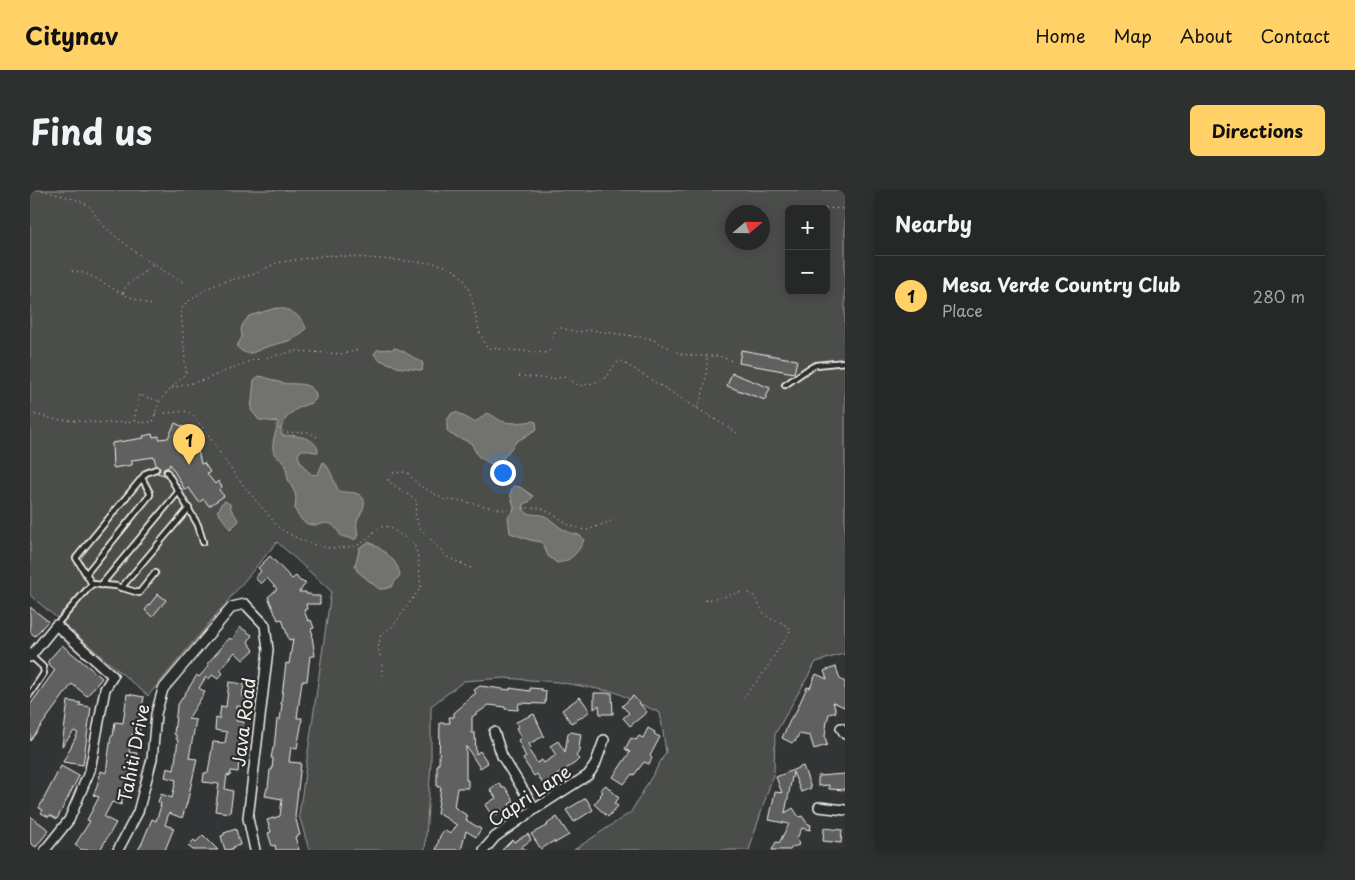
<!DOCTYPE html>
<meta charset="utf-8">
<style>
:root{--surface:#262828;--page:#2e3030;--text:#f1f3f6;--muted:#a4a6a8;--line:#424445;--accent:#ffd166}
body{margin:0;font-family:"Playpen Sans",sans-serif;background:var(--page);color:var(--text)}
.controls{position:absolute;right:15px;top:15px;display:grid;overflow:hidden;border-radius:8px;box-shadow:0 2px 12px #0003}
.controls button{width:45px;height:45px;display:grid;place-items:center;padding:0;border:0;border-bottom:1px solid var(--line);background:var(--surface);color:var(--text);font:25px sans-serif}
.compass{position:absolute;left:695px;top:15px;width:45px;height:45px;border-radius:50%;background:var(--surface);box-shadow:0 2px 12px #0003;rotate:70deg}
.you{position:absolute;left:472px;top:282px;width:18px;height:18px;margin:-12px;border:4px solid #fff;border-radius:50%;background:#1a73e8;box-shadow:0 0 0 8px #1a73e833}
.badge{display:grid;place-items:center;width:32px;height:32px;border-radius:50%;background:var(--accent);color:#111;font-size:16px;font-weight:700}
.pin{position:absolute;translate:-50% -41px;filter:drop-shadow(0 1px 2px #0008)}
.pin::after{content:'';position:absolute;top:26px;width:18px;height:15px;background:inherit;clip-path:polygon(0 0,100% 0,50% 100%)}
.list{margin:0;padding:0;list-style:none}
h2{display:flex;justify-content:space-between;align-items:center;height:65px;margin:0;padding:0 20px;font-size:21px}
h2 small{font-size:16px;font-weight:400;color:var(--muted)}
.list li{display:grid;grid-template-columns:32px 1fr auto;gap:15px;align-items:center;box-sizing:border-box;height:80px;padding:0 20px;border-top:1px solid var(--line)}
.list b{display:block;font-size:19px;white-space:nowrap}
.list p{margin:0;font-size:16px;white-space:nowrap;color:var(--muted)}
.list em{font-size:16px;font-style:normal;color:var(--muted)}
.map{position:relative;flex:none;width:815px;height:660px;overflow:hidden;border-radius:8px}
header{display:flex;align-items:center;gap:30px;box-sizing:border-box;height:70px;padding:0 25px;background:var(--accent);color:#111}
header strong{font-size:24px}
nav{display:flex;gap:28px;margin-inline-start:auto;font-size:18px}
.intro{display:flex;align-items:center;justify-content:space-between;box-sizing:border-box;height:120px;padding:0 30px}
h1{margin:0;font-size:35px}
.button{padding:12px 22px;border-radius:8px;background:var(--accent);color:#111;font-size:18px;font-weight:700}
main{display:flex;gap:30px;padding:0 30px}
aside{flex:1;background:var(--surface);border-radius:8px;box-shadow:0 2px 12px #0003}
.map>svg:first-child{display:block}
</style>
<header>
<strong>Citynav</strong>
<nav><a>Home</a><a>Map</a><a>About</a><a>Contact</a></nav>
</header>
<div class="intro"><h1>Find us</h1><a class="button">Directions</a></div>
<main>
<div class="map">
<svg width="815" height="660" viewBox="0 0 815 660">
<rect width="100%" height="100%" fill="#323535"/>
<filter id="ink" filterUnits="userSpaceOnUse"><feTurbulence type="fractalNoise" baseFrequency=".02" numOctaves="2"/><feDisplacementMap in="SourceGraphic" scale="10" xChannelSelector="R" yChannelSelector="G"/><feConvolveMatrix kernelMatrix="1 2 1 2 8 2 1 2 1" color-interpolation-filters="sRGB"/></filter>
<g filter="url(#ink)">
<path fill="#4b4d4c" stroke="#a09f9a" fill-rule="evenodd" d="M0,0H815V465L813,464L786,472L745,544L744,582L719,660H544L601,622L636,562L630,523L585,502L528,492L474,488L434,491L401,516V573L395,660H279L269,625L301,401L247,352L118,506L0,405ZM759,19H796V101H759ZM702,22H732V52H702Z"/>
<g fill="#727370" stroke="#a6a5a0">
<path d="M246,118C259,118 271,125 276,138C268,151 253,152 240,156C234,157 227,162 221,163C215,164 210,161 207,156L212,147L211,139L213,134L219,126Z"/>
<path d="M364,158C372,159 383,168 392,172L393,174L392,181C384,178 375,179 367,177C361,174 355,172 349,170L344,164L347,160L359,159L362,160Z"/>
<path d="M229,186C237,187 244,191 252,193C263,195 278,191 285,202C286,205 287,207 285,210C283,213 278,214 275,215C266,218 255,227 252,236C251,238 251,241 251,244L254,246C265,244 288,248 288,262C282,263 277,259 271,260L268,265C270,273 276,281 283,285L288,284L293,272C300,276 304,293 309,301C315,303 324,301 330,305C340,313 330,323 327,331C326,336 327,339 328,344L326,349H322L311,346C298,323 294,339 278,334C272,332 267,325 265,319C265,315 266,311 266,307C265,301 260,295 258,289C257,284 256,278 255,273C252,270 248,269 245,265C239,256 247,241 248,232L229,230L221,220L224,190Z"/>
<path d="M426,222L444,232L450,229L456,223C463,224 468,231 475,232C483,234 495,232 503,231L506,232L507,239L486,252L472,270L461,274L448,266L441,253L420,244L417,240V230L422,223Z"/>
<path d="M483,296L490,297L503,306L499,312L494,313C492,329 505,322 515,326C522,330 528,337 536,341C543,345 549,342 554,350C549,362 540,372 527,373L518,366L513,354L511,352L500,350L480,343L478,327L484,320V316L480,304Z"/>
<polygon points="195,311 200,314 201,319 209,331 208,332 200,339 187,321 190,318 191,314"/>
<path d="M339,352C352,359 368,370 370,385L361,397L354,399H349L327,381L325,375L330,357Z"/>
</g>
<g fill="#5f605f" stroke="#f4f1e8">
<polygon points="711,160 767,170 764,183 709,173"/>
<polygon points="702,183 740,198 735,210 697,196"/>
<polygon points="145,233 158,239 155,246 163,251 167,256 171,274 174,273 180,282 177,284 185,294 188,291 192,297 189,300 194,306 179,316 174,309 169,312 159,298 155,300 140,274 138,278 135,278 133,280 134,285 127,283 129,281 130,278 126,275 124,267 102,270 102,275 83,278 82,253 114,248 113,246 122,244 123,247 129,246 129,249 138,248"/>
<polygon points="240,366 262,389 266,386 270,391 276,393 269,402 276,402 276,404 280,404 282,406 290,406 290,414 276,414 277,419 274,420 278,431 281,430 284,438 281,439 283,445 282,446 285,466 280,466 277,491 272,491 267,528 272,528 271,537 267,558 261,557 259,572 271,573 265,626 270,645 265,647 269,660 246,660 245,655 242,656 238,643 241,642 237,630 250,626 252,609 235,606 237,598 238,598 240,580 242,580 243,568 241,568 243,558 244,558 247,529 250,530 252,514 251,514 256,473 259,474 263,449 259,450 252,429 248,430 238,407 247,399 237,388 231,394 225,388 231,381 228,378"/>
<polygon points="128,404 136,410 122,427 115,420"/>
<polygon points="0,417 18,431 5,446 0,442"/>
<polygon points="210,437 222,445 218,452 224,460 213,470 205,462 190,480 193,483 188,489 182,485 179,489 176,487 169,498 175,502 158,529 166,530 159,568 167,569 157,613 152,628 139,623 135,635 144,638 135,660 108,660 112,653 122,629 126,631 131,616 130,616 131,613 128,612 131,604 142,608 146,590 135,587 137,578 144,580 148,550 146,549 146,545 144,544 147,516 167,485 169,487 179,476 177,474 192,457 191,456 200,448 202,450"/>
<polygon points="32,455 72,488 57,506 42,494 0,551 0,515 25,480 18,473 18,471"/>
<polygon points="806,477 810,489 815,492 815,514 814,517 803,512 806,522 799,524 797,531 795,546 797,555 784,559 780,546 769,544 765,552 763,551 762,553 752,548 762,526 764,526 777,497 780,498 786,484 797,489 794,481"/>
<polygon points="199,492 214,494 212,506 216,507 215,517 207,516 206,531 214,532 209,560 210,560 208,582 201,581 200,586 197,585 195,599 203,601 200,623 185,621 189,594 173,592 174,583 178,583 183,552 195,553 197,542 185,540 186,528 189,529 191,516 196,517"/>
<polygon points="450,496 480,500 480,498 500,501 500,498 512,499 511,500 516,501 515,514 489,513 488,520 475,519 475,517 459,515 442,527 442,543 445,543 446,564 450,561 458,573 450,578 436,556 436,590 438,590 438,598 427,598 424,617 438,626 436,630 451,639 446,647 436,641 431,660 406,660 410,646 414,640 420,644 427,635 411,625 407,624 411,597 407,597 407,574 409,574 410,533 420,533 419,527 424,527 424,523 433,515 432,514 446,503 444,500"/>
<polygon points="564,503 582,503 583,524 570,524 569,515 564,519"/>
<polygon points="97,504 114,507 112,517 110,516 108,532 111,533 109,545 102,544 99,562 107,563 105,575 101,575 98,589 101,590 99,599 95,598 91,615 82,612 74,627 86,633 70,660 52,660 45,655 60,631 57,630 69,607 63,605 66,599 71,581 76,583 81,546 83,546 85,532 93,533"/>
<polygon points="603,506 617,522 600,536 593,528 599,523 592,516"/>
<polygon points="550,507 560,521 552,527 541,533 532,520"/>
<polygon points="38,511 51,513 49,515 61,517 53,575 33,572 48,543 44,541 32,556"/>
<polygon points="504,524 514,546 499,554 501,558 498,559 507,573 512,570 514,573 526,565 520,556 528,551 535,562 538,544 541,542 551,544 549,558 551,559 546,566 549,569 545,573 513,594 507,584 504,586 493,569 496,567 488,550 491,548 486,538 488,537 486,532"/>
<polygon points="618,538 625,542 624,544 630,547 620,566 622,568 619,574 614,572 604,585 602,584 594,594 583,587 600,562 595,559 601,548 606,550 609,546 613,548"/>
<polygon points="31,576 49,586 27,629 20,625 19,627 11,623 13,620 9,618"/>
<polygon points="773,576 781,598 771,602 763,582 755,623 763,618 769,627 772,626 777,633 781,635 780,640 772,638 767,648 769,655 762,657 760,660 742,660 746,652 749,653 759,634 739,630 745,602 752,603 746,587"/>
<polygon points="815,584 815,600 799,599 799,595 788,596 788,586"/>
<polygon points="469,593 472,598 475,597 484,611 479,614 480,616 463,627 455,615 466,608 460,599"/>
<polygon points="576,595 589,608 584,613 588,616 578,627 564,614 571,606 570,605 573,602 570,600"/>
<polygon points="556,608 563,620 544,632 536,620"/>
<polygon points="0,626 19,640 6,657 0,653"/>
<polygon points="527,627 539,645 525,653 524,651 511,659 501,644 518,635 517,634"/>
<polygon points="794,638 812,640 811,653 793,651"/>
<polygon points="206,639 210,655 203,657 203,659 195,660 191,646 194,645 194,643"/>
<polygon points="498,644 501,650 491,657 497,660 472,660 482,650 484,652"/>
<polygon points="173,645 188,660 163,660 158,656 164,650 166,652"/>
</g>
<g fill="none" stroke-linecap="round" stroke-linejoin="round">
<defs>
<g id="lane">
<polyline points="755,195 778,179 786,175 815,172"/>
<polyline points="137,282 168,335 173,352"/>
<polyline points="56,384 120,305 120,303 112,288"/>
<polyline points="62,394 46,368 116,283 126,279"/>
<polyline points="71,395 149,301"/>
<polyline points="91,398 159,318"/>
<polyline points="26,435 62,394 86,396 109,403 125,383"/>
<polyline points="0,504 14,483 13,477 1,466"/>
</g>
<g id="street">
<polyline points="0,467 26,435 83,486 75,499 60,580 39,630 15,660"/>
<polyline points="811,538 815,544"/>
<polyline points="464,542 472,566 505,619"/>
<polyline points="789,617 815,620"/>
<polyline points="88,660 108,622 122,569 126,524 133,499 202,417 215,414 235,435 238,460 218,628 225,660"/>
<polyline points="454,660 465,647 505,619 558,585 565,575 574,550"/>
</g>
</defs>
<use href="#lane" stroke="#f4f1e8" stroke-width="8"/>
<use href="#street" stroke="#f4f1e8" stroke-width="12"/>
<g stroke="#f4f1e8" stroke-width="1" stroke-dasharray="1 4" stroke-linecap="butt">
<path d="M12,0C23,4 50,9 57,15C64,20 67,30 74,36C98,58 124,76 153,92"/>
<polyline points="796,18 815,19"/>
<path d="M42,81C58,82 68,90 82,98C94,105 108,111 122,115"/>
<polyline points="93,103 96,96 123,75"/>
<path d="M489,186L520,189L536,187L549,196C557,194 567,193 574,189C582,184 581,174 591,171L707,243"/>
<polyline points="142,198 174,190 220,171 266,161 312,164 329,160"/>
<path d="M667,218C675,202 677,184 677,166"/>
<path d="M0,223L23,229L73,233L123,232L126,220L131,209L156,183L151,120L156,113L178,98L193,92L225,84L246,73L298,65L404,73C413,75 423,78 429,84C442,96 444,123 449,140C451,146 454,152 457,158L516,163L522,158L523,146L527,137L548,142L562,140L622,149L651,164L666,166H689L702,171"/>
<path d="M125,224L158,221C171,233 179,246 188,260C203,283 219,303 237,323C242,329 246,336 252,340C263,347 282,355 294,357C303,359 320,358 328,355C341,350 344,334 359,337L384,354L388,367L391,397L363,436L351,445L348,458L352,472V490"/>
<polyline points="104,231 109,205 130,211"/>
<polyline points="245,235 255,243 278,242 287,247"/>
<polyline points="441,378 417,367 389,337 385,323 387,311 358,291 358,287 363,283 375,282 379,284 387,294 415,310 431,311 474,320 496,318 511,318 526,326 539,335 554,340 558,340 581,331"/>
<polyline points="675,410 685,409 708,403 717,402 723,405 735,425 741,429 752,433 761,439 730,488 712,509"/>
</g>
<use href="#lane" stroke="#2a2d2e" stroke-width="4.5"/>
<use href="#street" stroke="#2a2d2e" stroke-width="9"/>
</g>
</g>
<g text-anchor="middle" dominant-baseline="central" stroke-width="4.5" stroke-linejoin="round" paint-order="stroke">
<g font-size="18" fill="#f4f1e8" stroke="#2a2d2e">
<text transform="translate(213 532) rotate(-83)">Java Road</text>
<text transform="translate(103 563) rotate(-79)">Tahiti Drive</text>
<text transform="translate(499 605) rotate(-34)">Capri Lane</text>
</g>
</g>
</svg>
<div class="controls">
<button>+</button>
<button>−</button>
</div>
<svg class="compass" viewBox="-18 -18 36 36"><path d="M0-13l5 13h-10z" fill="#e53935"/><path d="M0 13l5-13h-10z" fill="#a4a6a8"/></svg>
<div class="you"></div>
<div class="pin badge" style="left:159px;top:275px">1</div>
</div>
<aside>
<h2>Nearby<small></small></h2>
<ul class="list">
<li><span class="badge">1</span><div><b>Mesa Verde Country Club</b><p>Place</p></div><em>280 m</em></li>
</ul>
</aside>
</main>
